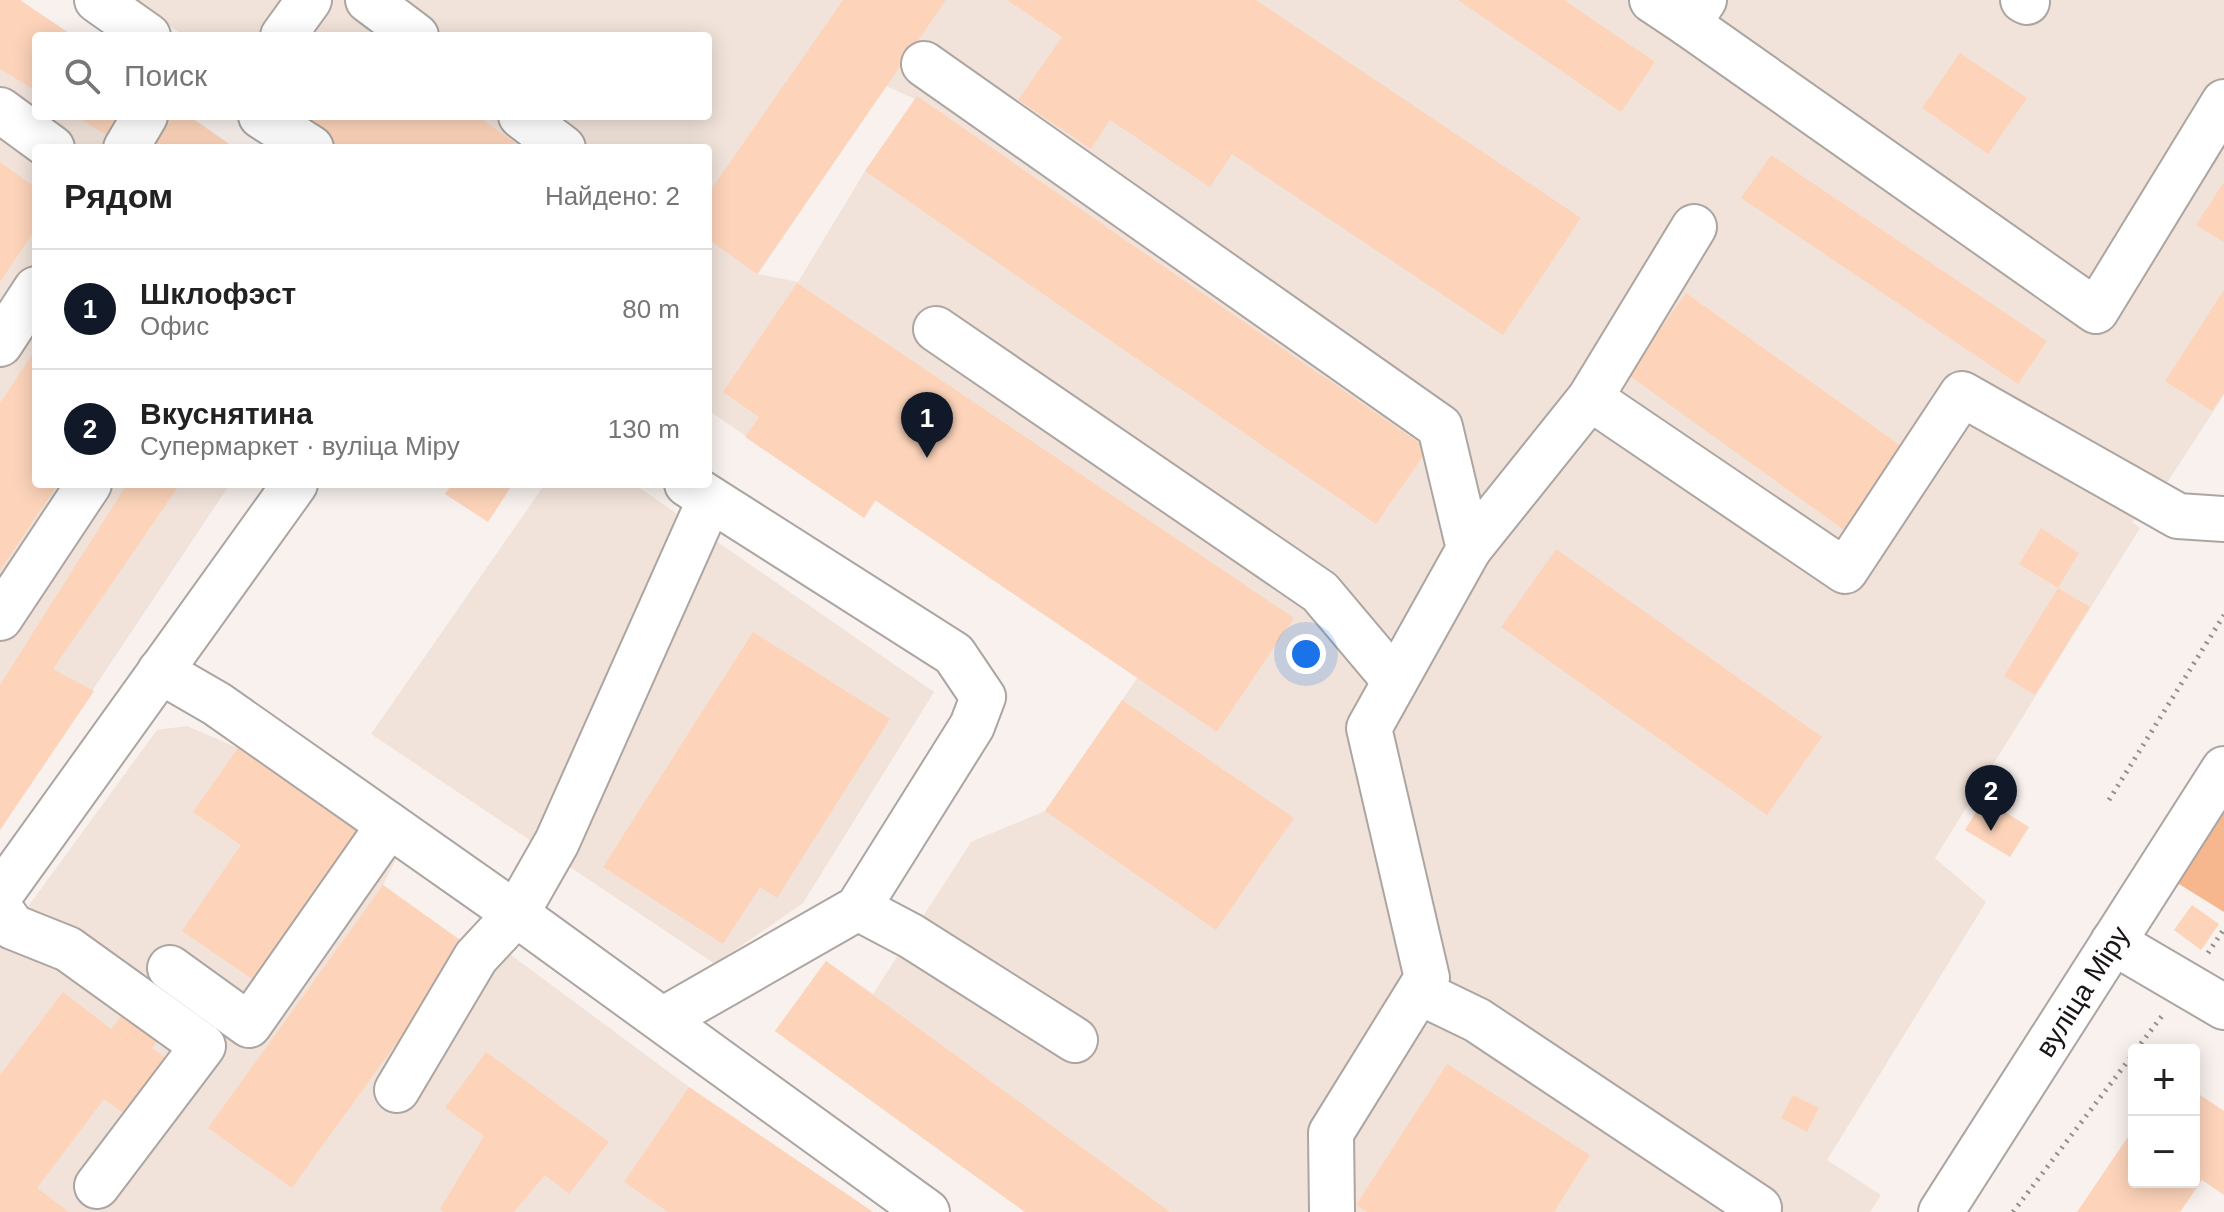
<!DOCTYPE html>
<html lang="ru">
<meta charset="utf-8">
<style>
:root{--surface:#fff;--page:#f6f6f6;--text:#222;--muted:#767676;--line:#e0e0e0;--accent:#111827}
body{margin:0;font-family:Helvetica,sans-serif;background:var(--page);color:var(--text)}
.controls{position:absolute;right:24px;bottom:24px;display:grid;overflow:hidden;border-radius:8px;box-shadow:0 4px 20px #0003}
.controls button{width:72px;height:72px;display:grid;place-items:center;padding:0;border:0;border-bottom:2px solid var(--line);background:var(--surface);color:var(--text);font:40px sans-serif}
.you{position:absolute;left:1306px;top:654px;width:28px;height:28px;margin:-20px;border:6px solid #fff;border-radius:50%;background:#1a73e8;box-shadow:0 0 0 12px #1a73e833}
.badge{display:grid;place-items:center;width:52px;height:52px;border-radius:50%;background:var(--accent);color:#fff;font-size:26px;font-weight:700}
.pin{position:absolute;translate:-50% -66px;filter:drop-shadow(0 2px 4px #0008)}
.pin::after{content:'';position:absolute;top:42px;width:28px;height:24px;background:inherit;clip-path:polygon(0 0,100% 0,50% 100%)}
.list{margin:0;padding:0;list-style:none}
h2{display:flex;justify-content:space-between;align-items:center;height:104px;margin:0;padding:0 32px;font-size:34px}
h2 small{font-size:26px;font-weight:400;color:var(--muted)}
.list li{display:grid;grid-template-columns:52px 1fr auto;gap:24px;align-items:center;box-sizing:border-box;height:120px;padding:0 32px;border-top:2px solid var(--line)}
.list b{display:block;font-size:30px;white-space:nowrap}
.list p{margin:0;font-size:26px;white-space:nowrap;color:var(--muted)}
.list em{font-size:26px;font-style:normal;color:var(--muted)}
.icon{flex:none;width:44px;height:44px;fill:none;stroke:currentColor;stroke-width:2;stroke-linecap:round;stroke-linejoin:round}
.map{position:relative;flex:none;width:2224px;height:1212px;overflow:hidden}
.search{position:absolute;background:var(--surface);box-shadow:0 4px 20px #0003;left:32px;top:32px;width:680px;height:88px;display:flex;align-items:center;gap:20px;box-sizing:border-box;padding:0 28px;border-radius:8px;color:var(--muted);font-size:30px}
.panel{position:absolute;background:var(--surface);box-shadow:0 4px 20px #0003;left:32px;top:144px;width:680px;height:344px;border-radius:8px}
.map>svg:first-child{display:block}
</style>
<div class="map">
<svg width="2224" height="1212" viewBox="0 0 2224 1212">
<rect width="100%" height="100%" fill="#f8f1ed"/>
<g fill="#f1e3da" fill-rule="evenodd">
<polygon points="0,0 20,0 73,36 36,36 36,116 189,116 235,148 36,148 36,484 230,484 0,829"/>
<path d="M132,0H2224V395L2154,503L2132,522L2140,528L1935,858L1986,902L1827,1160L1881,1195L1870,1212H1025L775,1031L826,961L873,994L971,842L1045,811L1138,677L876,501L864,518L708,410V148H339L295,116H708V36H185ZM886,86L915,99L865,171L798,282L758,274Z"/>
<polygon points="545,484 634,484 934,692 803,903 715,964 371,734"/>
<polygon points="187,726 238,748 368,836 396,859 383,885 467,945 507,952 689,1087 873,1212 0,1212 0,945 157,730"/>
</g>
<polygon fill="#f6b78f" points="2224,766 2224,912 2158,871"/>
<g fill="#fdd4ba">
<polygon points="0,0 20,0 73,36 36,36 36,91 0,69"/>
<polygon points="843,0 946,0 757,274 708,239 708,194"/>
<polygon points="1007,0 1256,0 1581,218 1503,335 1232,154 1210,187 1110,120 1091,149 1018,100 1062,37"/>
<polygon points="1458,0 1564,0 1655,62 1621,112"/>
<polygon points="1960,53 2027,98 1988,154 1922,108"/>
<polygon points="917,96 1428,449 1376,524 865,171"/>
<polygon points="76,116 119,116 106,135"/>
<polygon points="170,116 189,116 235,148 150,148"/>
<polygon points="305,116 477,116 523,148 339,148 301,121"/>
<polygon points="1771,155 2047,341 2018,384 1741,198"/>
<polygon points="0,162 36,188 36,228 0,282"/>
<polygon points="2224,182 2224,242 2196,225"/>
<polygon points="797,283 1294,618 1217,732 875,500 864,518 745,437 759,417 723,392"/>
<polygon points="2224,290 2224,393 2212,411 2165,381"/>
<polygon points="1686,293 1901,446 1848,533 1627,374"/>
<polygon points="36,349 36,484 58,484 0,571 0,403"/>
<polygon points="127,484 180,484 53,669 94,691 0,830 0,685"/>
<polygon points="452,484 513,484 488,522 445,494"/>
<polygon points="2041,528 2079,553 2058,588 2019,564"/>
<polygon points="1556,549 1822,737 1767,815 1501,627"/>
<polygon points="2058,588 2090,607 2035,695 2004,676"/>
<polygon points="753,632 890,719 777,898 760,887 723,944 603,867"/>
<polygon points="1122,700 1294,818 1216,930 1045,811"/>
<polygon points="238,748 368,836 255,981 182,931 241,845 193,812"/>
<polygon points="1984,799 2029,827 2010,857 1965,830"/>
<polygon points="383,885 467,945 292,1188 208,1128"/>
<polygon points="2192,905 2219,924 2201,950 2174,930"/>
<polygon points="826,961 873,995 1170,1212 1025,1212 775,1031"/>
<polygon points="63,992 111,1029 126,1010 161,1036 152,1048 168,1060 126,1115 104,1099 37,1188 69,1212 0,1212 0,1075"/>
<polygon points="486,1052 609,1142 569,1194 545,1175 514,1212 444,1212 440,1209 484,1136 445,1108"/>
<polygon points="1447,1064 1590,1155 1554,1212 1367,1212 1356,1205"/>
<polygon points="689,1087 873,1212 668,1212 624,1182"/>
<polygon points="2194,1091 2224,1111 2224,1195 2202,1180 2180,1212 2077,1212 2134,1128 2134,1182 2194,1182"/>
<polygon points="1793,1095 1819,1108 1807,1132 1781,1118"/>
</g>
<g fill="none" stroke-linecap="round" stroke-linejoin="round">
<defs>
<g id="minor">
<polyline points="97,0 148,36"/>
<polyline points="368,0 416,36"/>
<polyline points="1652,0 1688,24"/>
<polyline points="1704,0 1688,24 2096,311 2224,102"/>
<polyline points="2023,0 2027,2"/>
<polyline points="283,36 309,0"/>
<polyline points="924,64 1440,427 1469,549 1369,728 1427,978 1331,1133 1332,1212"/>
<polyline points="0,110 52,148"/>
<polyline points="261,116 311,148"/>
<polyline points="521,116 563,148"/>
<polyline points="126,148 145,116"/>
<polyline points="936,329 1320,592 1395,681"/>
<polyline points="0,344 36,289"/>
<polyline points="1590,398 1845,571 1962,394 2178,516 2224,519"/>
<polyline points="1469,549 1590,398 1694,227"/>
<polyline points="0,618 89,484"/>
<polyline points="160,671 217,704 516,914 927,1212"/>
<polyline points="0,895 295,484"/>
<polyline points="858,908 911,936 1075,1040"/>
<polyline points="0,909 13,927 68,949 203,1046 97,1186"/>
<polyline points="2113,942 2224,1007"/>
<polyline points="170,968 249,1025 389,825"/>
<polyline points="1419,992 1477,1020 1759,1208"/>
<polyline points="664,1019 858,908 972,726 983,697 954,654 687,484"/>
<polyline points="397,1090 476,957 516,914 557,842 710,499"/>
<path id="s1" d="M1941,1212L2224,769"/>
</g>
</defs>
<use href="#minor" stroke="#aca5a1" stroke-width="48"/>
<g stroke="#958f8d" stroke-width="5" stroke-dasharray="2 6" stroke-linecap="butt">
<polyline points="2109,800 2224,615"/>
<polyline points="2208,953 2224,929"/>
<polyline points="2136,1050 2162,1016"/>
<polyline points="2013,1212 2134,1053"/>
</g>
<use href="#minor" stroke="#fff" stroke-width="44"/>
</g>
<g text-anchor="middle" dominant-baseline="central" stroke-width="6" stroke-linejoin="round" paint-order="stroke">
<g font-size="28" fill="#181514" stroke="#f8f1ed">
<text stroke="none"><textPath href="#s1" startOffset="262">вуліца Міру</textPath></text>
</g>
</g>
</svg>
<div class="controls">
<button>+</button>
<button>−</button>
</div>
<div class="you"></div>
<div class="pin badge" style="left:927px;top:458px">1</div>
<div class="pin badge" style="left:1991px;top:831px">2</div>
<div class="search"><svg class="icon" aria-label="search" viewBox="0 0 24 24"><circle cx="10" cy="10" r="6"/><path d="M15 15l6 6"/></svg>Поиск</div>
<section class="panel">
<h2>Рядом<small>Найдено: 2</small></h2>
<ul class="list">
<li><span class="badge">1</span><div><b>Шклофэст</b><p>Офис</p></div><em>80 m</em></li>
<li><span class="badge">2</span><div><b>Вкуснятина</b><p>Супермаркет · вуліца Міру</p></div><em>130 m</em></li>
</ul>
</section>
</div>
